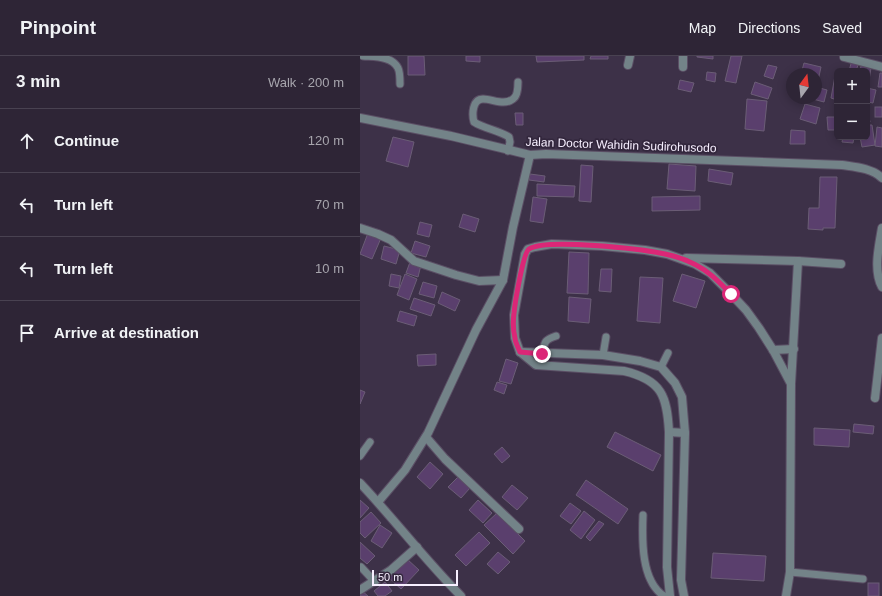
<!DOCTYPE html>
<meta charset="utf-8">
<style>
:root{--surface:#2e2536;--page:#3a3142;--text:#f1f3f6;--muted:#a7a5ad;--line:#494251}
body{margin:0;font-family:Arial,sans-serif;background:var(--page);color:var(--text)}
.controls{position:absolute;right:12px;top:12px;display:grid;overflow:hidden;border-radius:6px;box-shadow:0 2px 10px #0003}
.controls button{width:36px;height:36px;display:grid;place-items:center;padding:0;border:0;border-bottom:1px solid var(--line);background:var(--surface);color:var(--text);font:20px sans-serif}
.compass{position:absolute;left:426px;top:12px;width:36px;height:36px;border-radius:50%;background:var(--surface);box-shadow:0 2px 10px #0003;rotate:15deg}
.scale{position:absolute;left:12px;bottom:10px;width:86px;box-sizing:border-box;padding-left:4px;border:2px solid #f7efff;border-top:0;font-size:11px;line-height:14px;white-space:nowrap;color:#f7efff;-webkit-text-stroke:3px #33273d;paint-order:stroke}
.stop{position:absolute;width:12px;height:12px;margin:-9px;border:3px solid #db2777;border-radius:50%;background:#fff}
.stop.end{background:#db2777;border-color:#fff;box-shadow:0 1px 4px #0008}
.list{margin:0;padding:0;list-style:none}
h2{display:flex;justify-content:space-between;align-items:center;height:52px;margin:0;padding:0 16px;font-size:17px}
h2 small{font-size:13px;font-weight:400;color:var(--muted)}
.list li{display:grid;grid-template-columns:26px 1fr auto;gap:12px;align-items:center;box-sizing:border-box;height:64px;padding:0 16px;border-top:1px solid var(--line)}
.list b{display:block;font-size:15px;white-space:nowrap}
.list em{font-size:13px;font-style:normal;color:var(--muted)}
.icon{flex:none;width:22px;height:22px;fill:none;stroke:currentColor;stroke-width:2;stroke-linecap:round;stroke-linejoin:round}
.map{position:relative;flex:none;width:522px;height:540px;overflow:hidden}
header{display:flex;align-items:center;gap:24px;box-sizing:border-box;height:56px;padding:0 20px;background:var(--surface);border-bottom:1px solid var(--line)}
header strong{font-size:19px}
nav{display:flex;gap:22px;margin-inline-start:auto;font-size:14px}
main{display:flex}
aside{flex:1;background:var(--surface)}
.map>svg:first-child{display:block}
</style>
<header>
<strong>Pinpoint</strong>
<nav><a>Map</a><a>Directions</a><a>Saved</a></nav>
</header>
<main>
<aside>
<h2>3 min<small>Walk · 200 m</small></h2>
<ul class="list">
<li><svg class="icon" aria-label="ahead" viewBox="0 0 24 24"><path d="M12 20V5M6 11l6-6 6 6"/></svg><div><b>Continue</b></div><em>120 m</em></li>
<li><svg class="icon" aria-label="left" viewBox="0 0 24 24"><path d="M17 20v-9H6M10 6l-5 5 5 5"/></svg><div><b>Turn left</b></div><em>70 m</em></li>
<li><svg class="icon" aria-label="left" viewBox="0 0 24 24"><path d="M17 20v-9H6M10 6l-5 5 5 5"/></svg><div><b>Turn left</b></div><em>10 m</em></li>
<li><svg class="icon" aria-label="arrive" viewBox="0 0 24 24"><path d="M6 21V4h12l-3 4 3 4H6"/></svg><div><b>Arrive at destination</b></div></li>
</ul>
</aside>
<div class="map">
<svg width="522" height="540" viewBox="0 0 522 540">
<rect width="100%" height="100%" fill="#3d3148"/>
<g fill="#5a3f6d" stroke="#6b5d76">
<polygon points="48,0 64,0 65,19 48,19"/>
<polygon points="106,0 120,0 120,6 106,5"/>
<polygon points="176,0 224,0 224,4 177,6"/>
<polygon points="231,0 248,0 248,3 230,3"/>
<polygon points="337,0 353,0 353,3 337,1"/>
<polygon points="371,0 382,0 376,27 365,25"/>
<polygon points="492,4 499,6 496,15 489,15"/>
<polygon points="444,7 461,11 458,25 456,24 456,18 441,18"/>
<polygon points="408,9 417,11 413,23 404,20"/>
<polygon points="501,10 511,12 509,24 507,24 507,15 500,15"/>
<polygon points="347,16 356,17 355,26 346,24"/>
<polygon points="520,17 522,17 522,31 518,31"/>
<polygon points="475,20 477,21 477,44 471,42"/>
<polygon points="320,24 334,27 331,36 318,33"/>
<polygon points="395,26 412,32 408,43 391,38"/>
<polygon points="456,31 467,34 464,46 449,42 456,42"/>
<polygon points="507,32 516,34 513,47 507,46"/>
<polygon points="387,43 407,45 404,75 385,73"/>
<polygon points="445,48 460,52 456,68 440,63"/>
<rect x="515" y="51" width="7" height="10"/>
<polygon points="507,52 510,66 507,66"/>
<polygon points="155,57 163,57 163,69 156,69"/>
<polygon points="467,61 477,61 477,74 468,74"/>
<polygon points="507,69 512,69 515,89 502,91 500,81 507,81"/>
<polygon points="517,71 522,72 522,91 515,90"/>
<polygon points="431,74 445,75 445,88 430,88"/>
<polygon points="33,81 54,86 48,111 26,105"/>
<polygon points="483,81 494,81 493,87 482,86"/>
<polygon points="309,108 336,110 335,135 307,133"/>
<polygon points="221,109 233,110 231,146 219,145"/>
<polygon points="349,113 373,117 371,129 348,125"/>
<polygon points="170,118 185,120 184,126 169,124"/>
<polygon points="460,121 477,121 475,172 463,172 463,174 448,173 449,152 459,152"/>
<polygon points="177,128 215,130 214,141 177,140"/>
<polygon points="340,140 340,154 292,155 292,141"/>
<polygon points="173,141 187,143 183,167 170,165"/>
<polygon points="103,158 119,163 115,176 99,171"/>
<polygon points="60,166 72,169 69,181 57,178"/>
<polygon points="8,177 21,182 12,203 0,198"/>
<polygon points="55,185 70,190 66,201 51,197"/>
<polygon points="24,190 40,194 36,208 21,203"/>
<polygon points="209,196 229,197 228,238 207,237"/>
<polygon points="50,206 61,209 58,221 46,217"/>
<polygon points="241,213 252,213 251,236 239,235"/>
<polygon points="31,218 41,220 39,232 29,230"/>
<polygon points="45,218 57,223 49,244 37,239"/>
<polygon points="322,218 345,225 336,252 313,245"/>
<polygon points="280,221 303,222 300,267 277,265"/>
<polygon points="63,226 77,230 74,242 59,238"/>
<polygon points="82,236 100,244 95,255 78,247"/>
<polygon points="209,241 231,243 229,267 208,265"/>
<polygon points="54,242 75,249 71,260 50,253"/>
<polygon points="40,255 57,260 54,270 37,265"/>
<polygon points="76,298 76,309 58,310 57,299"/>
<polygon points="146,303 158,307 151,328 139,325"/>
<polygon points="137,326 147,329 144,338 134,334"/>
<polygon points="0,334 5,336 0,348"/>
<polygon points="494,368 514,370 513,378 493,376"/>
<polygon points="454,372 490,374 489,391 454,389"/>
<polygon points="255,376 301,399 293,415 247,391"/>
<polygon points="142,391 150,400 142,407 134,398"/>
<polygon points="70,406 83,418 70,433 57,421"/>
<polygon points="98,421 110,432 101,442 88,431"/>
<polygon points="226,424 268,453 258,468 216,439"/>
<polygon points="152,429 168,442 157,454 142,441"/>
<polygon points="0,444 9,452 0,462"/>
<polygon points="118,444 132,457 123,467 109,454"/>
<polygon points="210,447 221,455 211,468 200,460"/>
<polygon points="224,455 235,464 221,483 210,474"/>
<polygon points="11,456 21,467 5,482 0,477 0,466"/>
<polygon points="137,457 165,485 153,498 124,469"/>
<polygon points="239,465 244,468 230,485 226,481"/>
<polygon points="20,469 32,477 22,492 11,485"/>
<polygon points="119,476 130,487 106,510 95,499"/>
<polygon points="0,486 15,500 7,508 0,502"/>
<polygon points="138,496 150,506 138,518 127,508"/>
<polygon points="353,497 406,500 404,525 351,522"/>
<polygon points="47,503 59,514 41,533 29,522"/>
<polygon points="25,526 32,535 25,540 18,540 14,535"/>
<rect x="508" y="527" width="11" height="13"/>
<polygon points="2,535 8,540 0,540 0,538"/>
</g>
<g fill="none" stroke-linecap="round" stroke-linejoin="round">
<defs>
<g id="service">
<path d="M3,0C15,1 32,0 38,12C40,16 40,24 40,28"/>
<path d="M148,95L150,86L149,81C138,74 125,73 114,66C112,59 112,43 123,43C133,43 144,50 153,43C158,40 158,31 158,26"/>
<path d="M182,297C185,286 184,284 196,280"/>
<polyline points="243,299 246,281"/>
<polyline points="301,311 308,297"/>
<polyline points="0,400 10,386"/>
<path d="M283,459C282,484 281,525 304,540"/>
<polyline points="1,511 15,526"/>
<polyline points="430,516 503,523"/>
</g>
<g id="minor">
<polyline points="484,1 522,11"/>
<polyline points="268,9 270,0"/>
<polyline points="323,11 323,0"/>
<path d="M0,62L91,80L170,99L186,98L482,109C495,111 512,112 522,122"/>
<polyline points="0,172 18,178 31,184 54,205 96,219 119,225 143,224"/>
<path d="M522,172C519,190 513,214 522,231"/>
<polyline points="326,202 438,205 481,208"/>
<polyline points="413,294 434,293"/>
<polyline points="160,296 243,299 280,305 301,311 315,327 322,341 325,377 321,524 324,540"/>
<polyline points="431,328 438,205"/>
<polyline points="515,342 522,282"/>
<polyline points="309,376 325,377"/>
<polyline points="66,381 85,403 159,473"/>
<polyline points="18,446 45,414 68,377 116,274 143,224 153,171 170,99"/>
<polyline points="0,534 31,514 57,491"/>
<path d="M310,540L307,511L309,376C307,340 302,324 264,315L176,309L160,296L155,282L154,259L165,198L168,193L175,191L192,188L242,190L285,194L307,198L335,208L350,217L371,238L386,254L399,272L413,294L431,328L430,516L426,540"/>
</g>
<path id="tertiary" d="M0,427C35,464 65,504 101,540"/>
</defs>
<use href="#service" stroke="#5b4f65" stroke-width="9"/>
<use href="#minor" stroke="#5b4f65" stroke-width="10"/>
<use href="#tertiary" stroke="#5b4f65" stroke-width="10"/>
<use href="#service" stroke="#738388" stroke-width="7"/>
<use href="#minor" stroke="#738388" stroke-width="8"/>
<use href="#tertiary" stroke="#738388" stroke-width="8"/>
</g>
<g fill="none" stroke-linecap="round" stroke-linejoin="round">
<path stroke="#db2777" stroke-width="5" d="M182,298L160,296C158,291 155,286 155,282C153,274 153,265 154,257C155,247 163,197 169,193C186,182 282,193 305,198C315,200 327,204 336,209C350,216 360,227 371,238"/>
</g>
<g text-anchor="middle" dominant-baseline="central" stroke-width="3.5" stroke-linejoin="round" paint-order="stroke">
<g font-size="12" fill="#f7efff" stroke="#33273d">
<text transform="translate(261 89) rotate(2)">Jalan Doctor Wahidin Sudirohusodo</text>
</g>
</g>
</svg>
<div class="controls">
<button>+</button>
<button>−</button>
</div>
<svg class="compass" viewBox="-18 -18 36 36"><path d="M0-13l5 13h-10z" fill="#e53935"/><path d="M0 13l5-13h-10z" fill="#a7a5ad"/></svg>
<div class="scale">50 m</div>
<div class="stop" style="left:371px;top:238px"></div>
<div class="stop end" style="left:182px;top:298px"></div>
</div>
</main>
